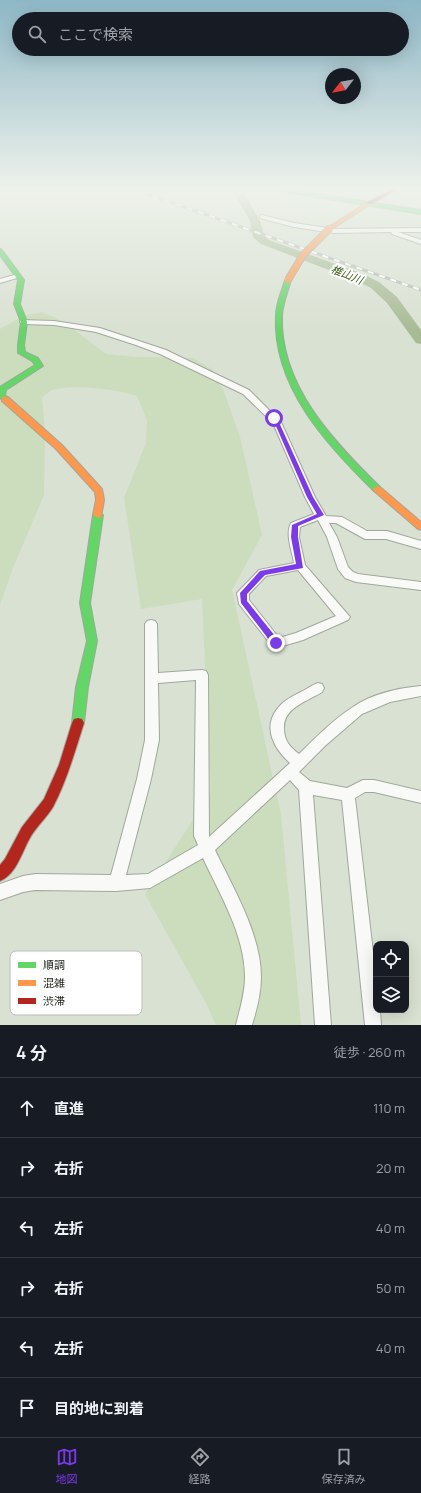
<!DOCTYPE html>
<html lang="ja">
<meta charset="utf-8">
<style>
:root{--surface:#171b24;--page:#242831;--text:#f1f3f6;--muted:#9ea1a6;--line:#363941;--accent:#7c3aed}
body{margin:0;font-family:Manrope,"Noto Sans JP",sans-serif;background:var(--page);color:var(--text)}
.controls{position:absolute;right:12px;bottom:12px;display:grid;overflow:hidden;border-radius:8px;box-shadow:0 4px 16px #0002}
.controls button{width:36px;height:36px;display:grid;place-items:center;padding:0;border:0;border-bottom:1px solid var(--line);background:var(--surface);color:var(--text);font:20px sans-serif}
.compass{position:absolute;left:325px;top:68px;width:36px;height:36px;border-radius:50%;background:var(--surface);box-shadow:0 4px 16px #0002;rotate:239deg}
.stop{position:absolute;width:12px;height:12px;margin:-9px;border:3px solid #7c3aed;border-radius:50%;background:#fff}
.stop.end{background:#7c3aed;border-color:#fff;box-shadow:0 1px 4px #0008}
.list{margin:0;padding:0;list-style:none}
h2{display:flex;justify-content:space-between;align-items:center;height:52px;margin:0;padding:0 16px;font-size:17px}
h2 small{font-size:13px;font-weight:400;color:var(--muted)}
.list li{display:grid;grid-template-columns:26px 1fr auto;gap:12px;align-items:center;box-sizing:border-box;height:60px;padding:0 16px;border-top:1px solid var(--line)}
.list b{display:block;font-size:15px;white-space:nowrap}
.list em{font-size:13px;font-style:normal;color:var(--muted)}
.icon{flex:none;width:22px;height:22px;fill:none;stroke:currentColor;stroke-width:2;stroke-linecap:round;stroke-linejoin:round}
.map{position:relative;flex:none;width:421px;height:1025px;overflow:hidden}
.search{position:absolute;background:var(--surface);box-shadow:0 4px 16px #0002;left:12px;right:12px;top:12px;height:44px;display:flex;align-items:center;gap:10px;box-sizing:border-box;padding:0 14px;border-radius:22px;color:var(--muted);font-size:15px}
.sheet{height:412px;background:var(--surface)}
nav{display:flex;justify-content:space-around;align-items:center;box-sizing:border-box;height:56px;border-top:1px solid var(--line);background:var(--surface);font-size:11px;color:var(--muted)}
nav a{display:grid;justify-items:center;gap:2px}
nav .on{color:var(--accent)}
.map>svg:first-child{display:block}
</style>
<div class="map">
<svg width="421" height="1025" viewBox="0 0 421 1025">
<rect width="100%" height="100%" fill="#d9e1d2"/>
<path fill="#cbddbc" d="M42,312L64,322L106,354L136,357L193,358L213,370L224,392L240,437L262,535L232,590L281,815L301,1025H216L207,1005L145,894L211,792L202,599L141,609L124,498L146,443L147,420L137,396C116,389 73,384 52,390C48,392 45,395 42,398L45,432L44,495L13,568L0,605V329L23,316Z"/>
<g fill="none" stroke-linecap="round" stroke-linejoin="round">
<polygon fill="#a7bb94" fill-rule="evenodd" points="231,188 241,188 260,221 264,236 269,240 363,274 379,282 397,297 421,330 421,344 416,343 387,303 371,288 355,280 261,244 253,237 250,221"/>
<defs>
<g id="street">
<polygon points="262,215 294,223 334,229 421,228 421,232 398,232 421,240 421,244 392,234 391,232 334,233 294,227 260,218 260,216"/>
<polygon points="18,274 21,276 20,277 0,283 0,279"/>
<path d="M21,320L54,321L100,328L166,350L249,390L281,422L315,497L326,516L342,517L367,531H387L421,541V549L386,539H365L336,523H329L337,537L348,567L353,572L358,574L421,582V590L356,582L345,578L338,569L327,537L318,520L300,527L299,537L305,565L350,617L348,620L303,640L276,648L272,646L239,604L237,593L259,570L294,563C292,551 285,534 291,523L314,514L305,497L273,423L243,394L160,354L136,345L96,332L54,325L24,324L20,322ZM298,570L336,616L296,633L279,638L249,600V594L266,576Z"/>
<path d="M151,620L155,621L157,624L158,673L202,670L206,671L208,675L209,837L290,763C274,749 262,727 278,708C284,700 293,696 301,692C307,689 312,685 318,683L322,684L324,688L322,692C308,701 283,708 284,728C284,741 290,747 299,754C315,738 333,720 353,707C371,694 399,688 421,686V696L390,702L362,714L326,745L299,772L310,781L347,788L363,780H374L421,791V803L374,792H365L355,798L376,978V1010H380L381,1025H365L342,800L313,795L331,1025H315L299,790L290,780L215,850C233,888 261,934 261,977C261,993 257,1009 252,1025H236C240,1009 245,993 245,977C245,935 220,895 203,858L150,888L116,891L35,890L23,892L0,900V884L23,876L35,874L111,875L137,779L145,740V624L147,621ZM196,680L194,836L198,845L148,874L126,875L151,779L159,740L158,683Z"/>
</g>
<g id="fast">
<polygon points="271,188 280,188 421,210 421,214 273,190"/>
<polygon points="0,249 2,250 24,280 20,304 27,322 24,345 25,352 38,358 43,366 6,390 5,395 9,399 5,401 0,398 0,387 35,365 32,361 18,353 18,345 21,322 14,304 18,280 0,255"/>
<path d="M288,278L291,280C288,291 283,303 282,315C279,385 334,442 380,487L381,489L380,491H374C327,445 272,386 276,315C276,303 282,291 285,280Z"/>
<polygon points="98,512 103,515 90,603 97,641 88,687 84,723 82,727 78,728 74,727 72,723 76,687 87,641 80,603 93,515"/>
</g>
<g id="slow">
<polygon points="369,201 371,202 371,204 332,229 327,228"/>
<polygon points="2,397 8,397 62,445 102,489 104,500 101,517 98,518 93,515 96,500 95,492 56,449 2,401"/>
<polygon points="377,486 380,487 421,522 421,530 418,529 374,491 373,489"/>
</g>
<g id="jam">
<polygon points="394,188 400,188 371,204 366,203"/>
<path d="M78,718L82,719L84,723C75,751 67,780 53,807C47,817 37,826 31,836C22,851 17,874 0,881V865L5,859L22,827L44,799L59,765L72,723L74,719Z"/>
</g>
</defs>
<use href="#street" stroke="#a1a79c" stroke-width="2"/>
<use href="#fast" stroke="#a1a79c" stroke-width="2"/>
<use href="#slow" stroke="#a1a79c" stroke-width="2"/>
<use href="#jam" stroke="#a1a79c" stroke-width="2"/>
<use href="#street" fill="#f9faf8" fill-rule="evenodd"/>
<use href="#fast" fill="#63d668" fill-rule="evenodd"/>
<use href="#slow" fill="#ff974d" fill-rule="evenodd"/>
<use href="#jam" fill="#b3261e" fill-rule="evenodd"/>
<defs>
<polyline id="rail" points="130,188 421,290"/>
</defs>
<use href="#rail" stroke="#b8bab6" stroke-width="3"/>
<use href="#rail" stroke="#fff" stroke-width="2" stroke-dasharray="6" stroke-linecap="butt"/>
<defs>
<polyline id="slow-bridge" points="288,280 303,255 330,228"/>
</defs>
<use href="#slow-bridge" stroke="#a1a79c" stroke-width="8" stroke-linecap="butt"/>
<use href="#slow-bridge" stroke="#ff974d" stroke-width="6"/>
</g>
<linearGradient id="sky" x2="0" y2="1"><stop stop-color="#8eb7c6"/><stop offset="0.57" stop-color="#eef2eb"/><stop offset="1" stop-color="#eef2eb" stop-opacity="0"/></linearGradient>
<rect width="421" height="331" fill="url(#sky)"/>
<polygon fill="#7c3aed" points="272,417 277,418 313,497 324,515 298,526 298,537 303,568 265,575 247,594 247,601 279,641 279,645 273,645 241,603 240,593 260,571 296,564 291,537 292,525 317,514 307,497"/>
<g text-anchor="middle" dominant-baseline="central" stroke-width="4" stroke-linejoin="round" paint-order="stroke">
<g font-size="11" font-style="italic" fill="#42621c" stroke="#fff">
<text transform="translate(347 274) rotate(22)">椎山川</text>
</g>
</g>
<rect x="10" y="951" width="132" height="64" rx="6" fill="#fff" stroke="#bcbebb" stroke-width="1"/>
<rect x="18" y="962" width="18" height="6" fill="#63d668"/>
<rect x="18" y="980" width="18" height="6" fill="#ff974d"/>
<rect x="18" y="998" width="18" height="6" fill="#b3261e"/>
<g font-size="11" fill="#21271d">
<text x="43" y="969">順調</text>
<text x="43" y="987">混雑</text>
<text x="43" y="1005">渋滞</text>
</g>
</svg>
<div class="controls">
<button><svg class="icon" aria-label="locate" viewBox="0 0 24 24"><circle cx="12" cy="12" r="6"/><path d="M12 2v4M12 18v4M2 12h4M18 12h4"/></svg></button>
<button><svg class="icon" aria-label="layers" viewBox="0 0 24 24"><path d="M12 4l9 5-9 5-9-5zM3 14l9 5 9-5"/></svg></button>
</div>
<svg class="compass" viewBox="-18 -18 36 36"><path d="M0-13l5 13h-10z" fill="#e53935"/><path d="M0 13l5-13h-10z" fill="#9ea1a6"/></svg>
<div class="stop" style="left:274px;top:418px"></div>
<div class="stop end" style="left:276px;top:643px"></div>
<div class="search"><svg class="icon" aria-label="search" viewBox="0 0 24 24"><circle cx="10" cy="10" r="6"/><path d="M15 15l6 6"/></svg>ここで検索</div>
</div>
<section class="sheet">
<h2>4 分<small>徒歩 · 260 m</small></h2>
<ul class="list">
<li><svg class="icon" aria-label="ahead" viewBox="0 0 24 24"><path d="M12 20V5M6 11l6-6 6 6"/></svg><div><b>直進</b></div><em>110 m</em></li>
<li><svg class="icon" aria-label="right" viewBox="0 0 24 24"><path d="M7 20v-9h11M14 6l5 5-5 5"/></svg><div><b>右折</b></div><em>20 m</em></li>
<li><svg class="icon" aria-label="left" viewBox="0 0 24 24"><path d="M17 20v-9H6M10 6l-5 5 5 5"/></svg><div><b>左折</b></div><em>40 m</em></li>
<li><svg class="icon" aria-label="right" viewBox="0 0 24 24"><path d="M7 20v-9h11M14 6l5 5-5 5"/></svg><div><b>右折</b></div><em>50 m</em></li>
<li><svg class="icon" aria-label="left" viewBox="0 0 24 24"><path d="M17 20v-9H6M10 6l-5 5 5 5"/></svg><div><b>左折</b></div><em>40 m</em></li>
<li><svg class="icon" aria-label="arrive" viewBox="0 0 24 24"><path d="M6 21V4h12l-3 4 3 4H6"/></svg><div><b>目的地に到着</b></div></li>
</ul>
</section>
<nav>
<a class="on"><svg class="icon" aria-label="map" viewBox="0 0 24 24"><path d="M3 6l6-2 6 2 6-2v14l-6 2-6-2-6 2zM9 4v14M15 6v14"/></svg>地図</a>
<a><svg class="icon" aria-label="directions" viewBox="0 0 24 24"><path d="M12 3l9 9-9 9-9-9zM9 14v-3h6M13 9l2 2-2 2"/></svg>経路</a>
<a><svg class="icon" aria-label="saved" viewBox="0 0 24 24"><path d="M7 4h10v16l-5-4-5 4z"/></svg>保存済み</a>
</nav>
